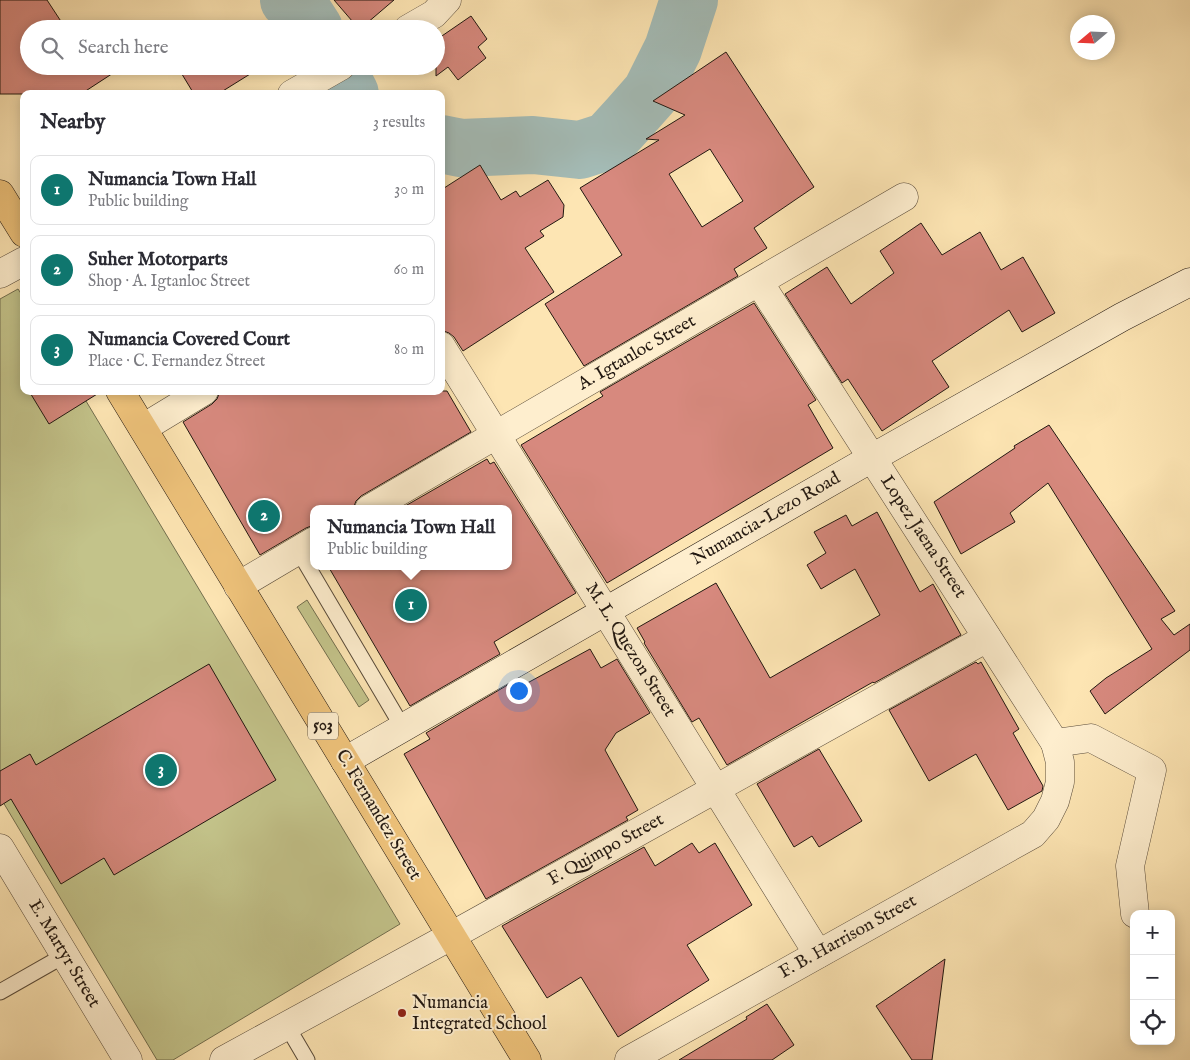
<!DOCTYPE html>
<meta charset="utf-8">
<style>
:root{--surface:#fff;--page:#f7f7f7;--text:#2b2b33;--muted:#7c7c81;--line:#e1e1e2;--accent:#0f766e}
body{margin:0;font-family:"IM FELL English",serif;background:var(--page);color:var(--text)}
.controls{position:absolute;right:15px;bottom:15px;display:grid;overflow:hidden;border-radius:10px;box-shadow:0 2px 12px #0003}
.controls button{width:45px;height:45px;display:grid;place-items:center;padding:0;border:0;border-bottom:1px solid var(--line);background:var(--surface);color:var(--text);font:25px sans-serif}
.compass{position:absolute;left:1070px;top:15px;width:45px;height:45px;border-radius:50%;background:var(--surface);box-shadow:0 2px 12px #0003;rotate:251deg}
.you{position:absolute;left:518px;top:690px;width:18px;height:18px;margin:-12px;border:4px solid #fff;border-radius:50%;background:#1a73e8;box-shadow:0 0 0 8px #1a73e833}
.badge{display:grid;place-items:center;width:32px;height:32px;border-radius:50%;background:var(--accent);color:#fff;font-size:16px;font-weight:700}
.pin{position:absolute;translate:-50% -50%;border:2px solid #fff;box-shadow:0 1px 5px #0006}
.popup{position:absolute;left:310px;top:505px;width:202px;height:65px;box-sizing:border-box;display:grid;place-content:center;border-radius:10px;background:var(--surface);filter:drop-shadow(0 1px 4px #0005);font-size:16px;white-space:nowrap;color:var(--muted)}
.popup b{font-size:19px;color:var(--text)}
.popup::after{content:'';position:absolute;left:50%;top:100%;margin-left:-10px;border:10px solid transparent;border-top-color:var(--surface)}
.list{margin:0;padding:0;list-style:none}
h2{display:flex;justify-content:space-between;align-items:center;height:65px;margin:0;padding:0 20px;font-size:21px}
h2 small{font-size:16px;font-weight:400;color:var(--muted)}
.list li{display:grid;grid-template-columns:32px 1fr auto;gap:15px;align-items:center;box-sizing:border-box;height:70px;margin:0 10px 10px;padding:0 10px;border:1px solid var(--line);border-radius:10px}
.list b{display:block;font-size:19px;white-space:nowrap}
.list p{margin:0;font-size:16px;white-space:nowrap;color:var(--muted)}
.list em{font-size:16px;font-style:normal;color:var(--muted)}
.icon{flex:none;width:28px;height:28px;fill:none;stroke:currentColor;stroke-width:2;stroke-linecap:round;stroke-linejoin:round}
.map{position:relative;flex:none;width:1190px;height:1060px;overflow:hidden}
.search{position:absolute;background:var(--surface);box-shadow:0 2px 12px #0003;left:20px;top:20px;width:425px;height:55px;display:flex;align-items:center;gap:12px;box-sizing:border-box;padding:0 18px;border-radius:28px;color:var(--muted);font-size:19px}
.panel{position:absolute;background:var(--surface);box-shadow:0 2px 12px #0003;left:20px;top:90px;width:425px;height:305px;border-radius:10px}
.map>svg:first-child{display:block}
</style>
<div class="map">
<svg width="1190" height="1060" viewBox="0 0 1190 1060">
<rect width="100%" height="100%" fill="#fde5b3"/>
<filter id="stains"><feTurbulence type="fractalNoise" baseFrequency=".004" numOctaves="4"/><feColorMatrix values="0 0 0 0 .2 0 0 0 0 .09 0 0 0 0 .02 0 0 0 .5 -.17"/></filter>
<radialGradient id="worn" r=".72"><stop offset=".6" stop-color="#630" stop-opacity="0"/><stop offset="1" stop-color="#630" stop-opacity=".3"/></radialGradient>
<g fill="#c3c38a" stroke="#726e4e">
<polygon points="18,289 24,298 24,391 80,391 400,924 173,1060 157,1060 0,797 0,299"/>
<polygon points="307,600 369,700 359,707 297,607"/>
</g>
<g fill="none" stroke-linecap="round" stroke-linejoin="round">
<g stroke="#a4bcb7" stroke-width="58">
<polyline points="289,0 303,12 314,29"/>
<polyline points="335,66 350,94"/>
<polyline points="441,144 461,148 533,145 580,150 608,141 629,118 651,93 673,49 689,0"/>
</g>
</g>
<g fill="#d7897e" stroke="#221811" fill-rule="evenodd">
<polygon points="0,0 47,0 66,29 29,29 29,66 124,66 81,94 0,94"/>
<polygon points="334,0 394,0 360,29 359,29"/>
<polygon points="471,16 487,39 478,47 486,58 458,80 448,67 436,76 436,40"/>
<path d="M726,52L814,187L754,228L767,248L734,269L738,276L584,366L545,304L622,255L580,188L659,140L646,139L685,115L653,101ZM710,149L743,201L702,227L669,174Z"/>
<polygon points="177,66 263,66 218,94 194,94"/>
<polygon points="480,165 501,200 516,191 520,197 548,180 564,205 563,217 540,231 544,236 525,248 554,292 463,351 454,337 449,333 441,330 441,190"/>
<polygon points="921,223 942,255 980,232 1001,270 1023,257 1055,313 1022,332 1009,310 932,361 949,387 882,431 848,379 842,383 785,294 827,267 851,304 894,273 880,251"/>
<polygon points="754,303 816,400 808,405 833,448 607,583 521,445 603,396 600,392"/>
<polygon points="29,391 102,391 49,424"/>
<polygon points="220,391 447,391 471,432 361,496 356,501 353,509 314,509 314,525 306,528 260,555 183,422 212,404 217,399"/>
<polygon points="1049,425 1175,611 1161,619 1174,635 1190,624 1190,650 1105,714 1090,691 1106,678 1152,649 1048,483 1010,513 1015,522 961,554 934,502 1015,448 1014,446"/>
<polygon points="487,459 490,464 494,462 576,593 494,642 500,654 410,706 328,566 508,566 508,509 400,509"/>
<polygon points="877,512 920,592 933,584 961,635 874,683 873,682 727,765 699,718 692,722 644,643 645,642 637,628 716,583 770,678 880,615 855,569 821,589 807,565 826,553 814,532 846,515 852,526"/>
<polygon points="590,649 601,668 617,659 650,713 616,733 605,750 638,810 626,817 628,820 486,899 404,754 430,739 426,733 516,680 520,687"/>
<polygon points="976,662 978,664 981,662 1019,729 1013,733 1043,786 1042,791 1008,810 976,754 929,781 889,710"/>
<polygon points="209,664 276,780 114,875 104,858 61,884 11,799 0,806 0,771 30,754 36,765"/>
<polygon points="819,749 862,821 819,847 812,836 794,847 757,784"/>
<polygon points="692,843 699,853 715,843 752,905 687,945 709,980 618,1037 581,977 547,998 502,926 644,847 655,866"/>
<polygon points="945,959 932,1060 912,1060 876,1006"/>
<polygon points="767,1004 794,1045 772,1060 679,1060 747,1019 746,1017"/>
</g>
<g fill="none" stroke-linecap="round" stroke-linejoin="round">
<defs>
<g id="service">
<polyline points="298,550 403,728"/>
<polyline points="0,992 65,955"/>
<polyline points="287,1026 307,1060"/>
</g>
<g id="minor">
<polyline points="408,29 434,14 447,0"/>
<polyline points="292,94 341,66"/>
<polyline points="441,346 818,954"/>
<polyline points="143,428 204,391"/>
<polyline points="369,509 904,197"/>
<polyline points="238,586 314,541"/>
<polyline points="1055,743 1091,738 1152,770 1130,866 1135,914"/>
<polyline points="0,848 128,1060"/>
<polyline points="224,1060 451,936 987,638"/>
<polyline points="629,1060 1033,834 1046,819 1055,801 1060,782 1060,762 1055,743 759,282"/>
</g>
<polyline id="tertiary" points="0,274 24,261"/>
<polyline id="secondary" points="345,761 872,458 1122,317 1190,282"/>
<g id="primary">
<polyline points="0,194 24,233"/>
<polyline points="120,391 527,1060"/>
</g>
</defs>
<use href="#service" stroke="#594b3a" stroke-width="17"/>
<use href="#minor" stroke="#594b3a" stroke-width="29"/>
<use href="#tertiary" stroke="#594b3a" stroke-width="29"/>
<use href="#secondary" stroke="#221811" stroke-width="29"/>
<use href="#primary" stroke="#221811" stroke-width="29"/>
<use href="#service" stroke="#feeece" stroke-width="15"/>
<use href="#minor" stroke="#feeece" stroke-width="28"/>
<use href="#tertiary" stroke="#feeece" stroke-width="28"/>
<use href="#secondary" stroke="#feeece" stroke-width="28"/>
<use href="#primary" stroke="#eec27a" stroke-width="28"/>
</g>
<circle fill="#8f2418" stroke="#feeece" stroke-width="2" cx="402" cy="1013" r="5"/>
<g text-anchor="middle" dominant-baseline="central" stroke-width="4" stroke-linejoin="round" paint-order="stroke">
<rect fill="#feeece" stroke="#64584a" stroke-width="1" x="308" y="712.5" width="30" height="27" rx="4"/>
<g font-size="16" font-weight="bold" fill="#221811">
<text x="323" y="726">503</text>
</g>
<g font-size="18" fill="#221811" stroke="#feeece">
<text transform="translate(637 353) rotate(-30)">A. Igtanloc Street</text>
<text transform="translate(766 519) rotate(-30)">Numancia-Lezo Road</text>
<text transform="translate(923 537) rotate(57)">Lopez Jaena Street</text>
<text transform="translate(630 650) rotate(58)">M. L. Quezon Street</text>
<text transform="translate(378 815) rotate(59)">C. Fernandez Street</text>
<text transform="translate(606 850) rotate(-29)">F. Quimpo Street</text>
<text transform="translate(848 937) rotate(-29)">F. B. Harrison Street</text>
<text transform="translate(64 954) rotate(59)">E. Martyr Street</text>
</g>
<g font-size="18" fill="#221811" stroke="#feeece" text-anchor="start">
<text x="412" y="1003">Numancia<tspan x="412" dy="21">Integrated School</tspan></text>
</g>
</g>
<rect width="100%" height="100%" filter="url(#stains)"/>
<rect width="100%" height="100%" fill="url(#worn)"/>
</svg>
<div class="controls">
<button>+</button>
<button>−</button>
<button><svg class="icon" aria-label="locate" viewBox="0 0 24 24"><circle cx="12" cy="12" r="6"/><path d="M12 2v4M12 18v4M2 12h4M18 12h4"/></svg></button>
</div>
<svg class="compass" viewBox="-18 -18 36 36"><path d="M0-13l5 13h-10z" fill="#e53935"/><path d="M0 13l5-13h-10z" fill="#7c7c81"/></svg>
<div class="you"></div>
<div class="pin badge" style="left:411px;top:605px">1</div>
<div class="popup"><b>Numancia Town Hall</b>Public building</div>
<div class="pin badge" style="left:264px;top:516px">2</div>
<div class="pin badge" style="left:161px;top:770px">3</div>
<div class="search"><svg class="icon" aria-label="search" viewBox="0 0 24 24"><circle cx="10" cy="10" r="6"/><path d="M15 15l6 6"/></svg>Search here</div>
<section class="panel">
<h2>Nearby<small>3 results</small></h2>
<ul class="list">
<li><span class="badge">1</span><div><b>Numancia Town Hall</b><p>Public building</p></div><em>30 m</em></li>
<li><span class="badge">2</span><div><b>Suher Motorparts</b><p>Shop · A. Igtanloc Street</p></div><em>60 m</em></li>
<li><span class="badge">3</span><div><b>Numancia Covered Court</b><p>Place · C. Fernandez Street</p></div><em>80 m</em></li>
</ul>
</section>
</div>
